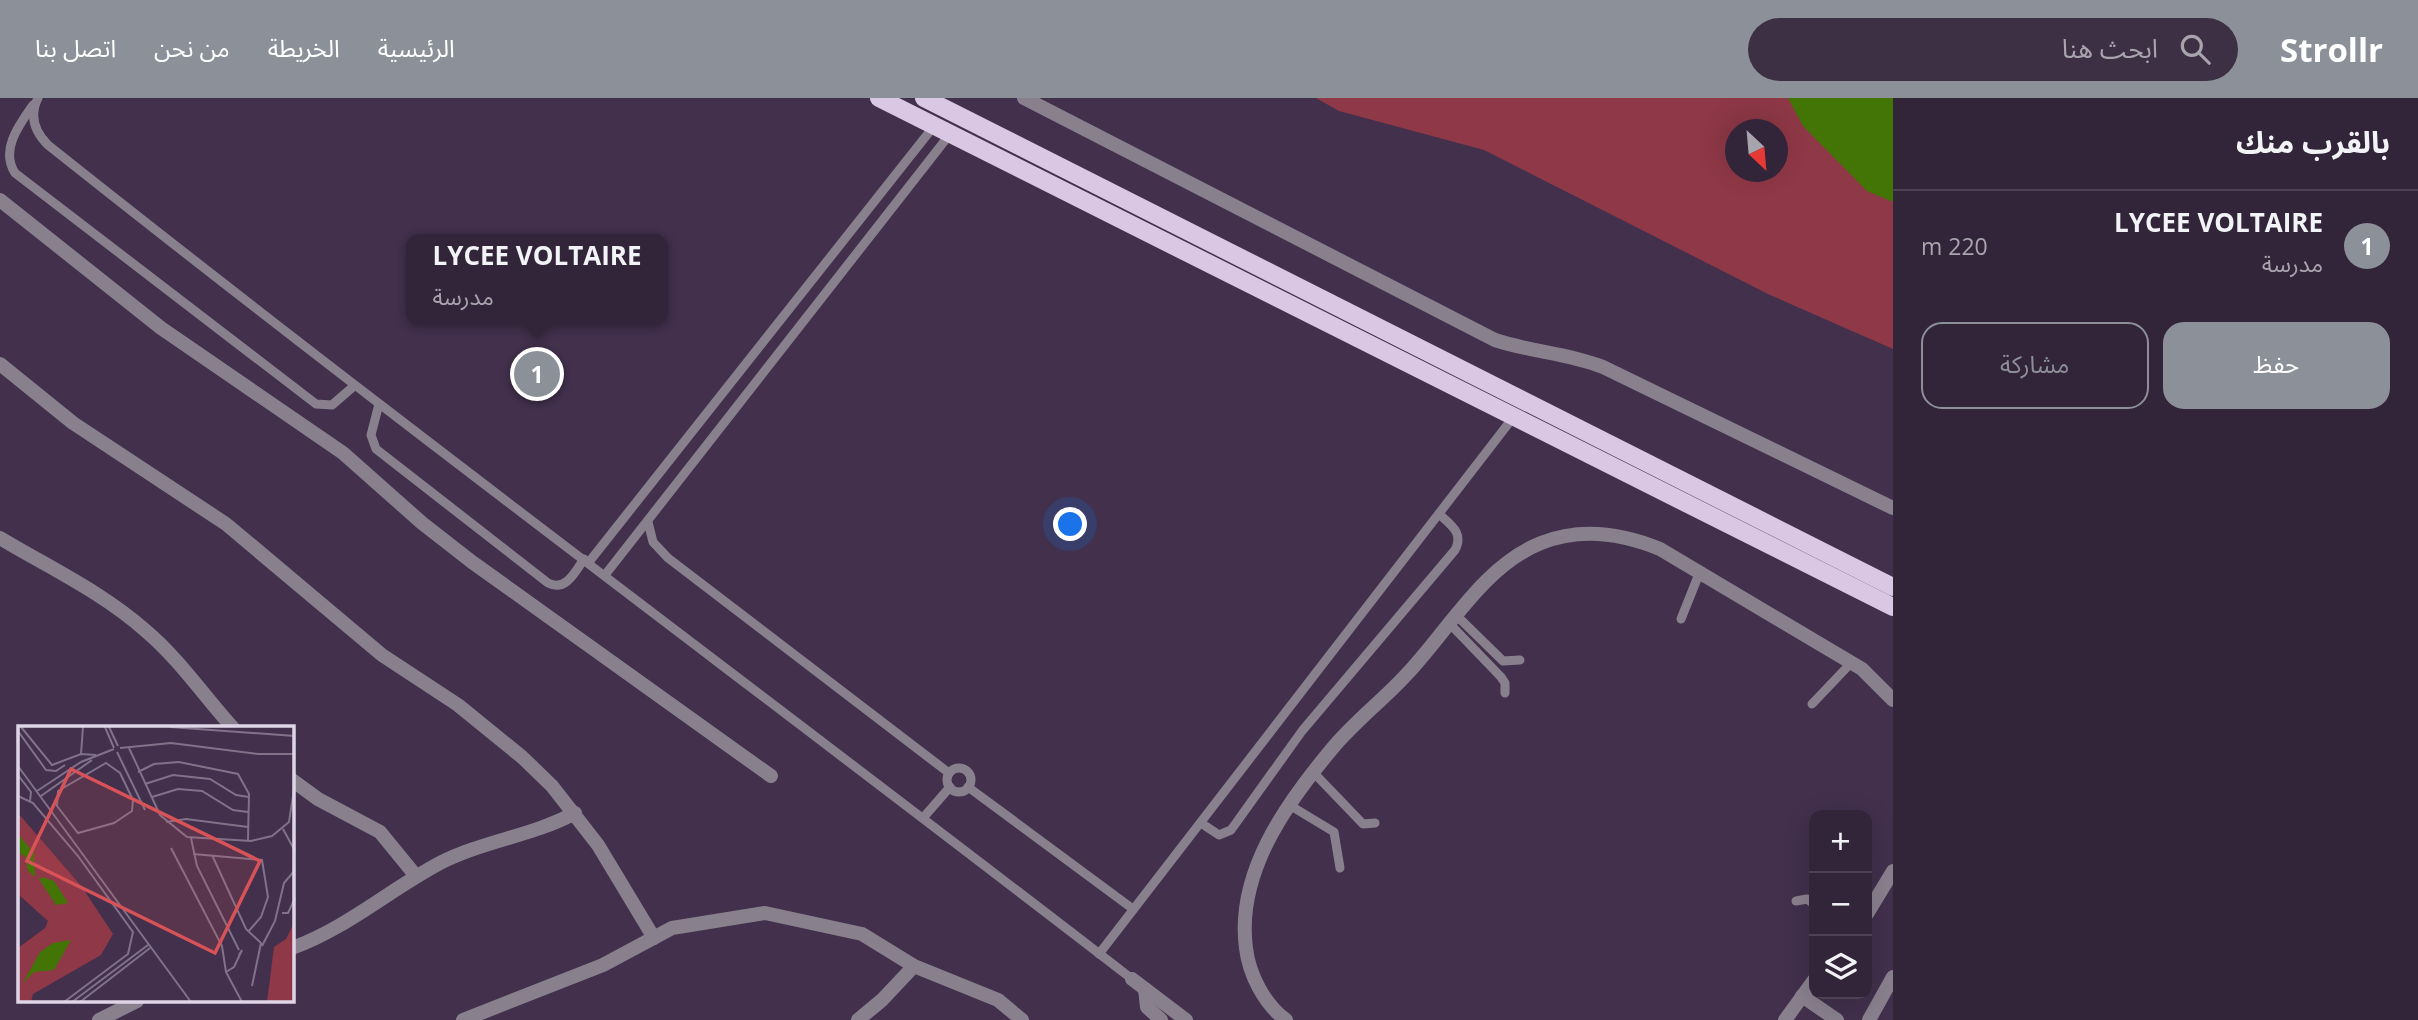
<!DOCTYPE html>
<html lang="ar">
<meta charset="utf-8">
<style>
:root{--surface:#322439;--page:#3d3044;--text:#f1f3f6;--muted:#a8a4ae;--line:#4d4153;--accent:#8c9099}
body{margin:0;font-family:"Open Sans","Noto Sans Arabic",sans-serif;background:var(--page);color:var(--text);direction:rtl}
.controls{position:absolute;right:21px;bottom:21px;display:grid;overflow:hidden;border-radius:14px;box-shadow:0 7px 28px #0002}
.controls button{width:63px;height:63px;display:grid;place-items:center;padding:0;border:0;border-bottom:2px solid var(--line);background:var(--surface);color:var(--text);font:35px sans-serif}
.compass{position:absolute;left:1725px;top:21px;width:63px;height:63px;border-radius:50%;background:var(--surface);box-shadow:0 7px 28px #0002;rotate:154deg}
.you{position:absolute;left:1071px;top:427px;width:24px;height:24px;margin:-18px;border:5px solid #fff;border-radius:50%;background:#1a73e8;box-shadow:0 0 0 10px #1a73e833}
.badge{display:grid;place-items:center;width:46px;height:46px;border-radius:50%;background:var(--accent);color:#fff;font-size:23px;font-weight:700}
.pin{position:absolute;translate:-50% -50%;border:4px solid #fff;box-shadow:0 2px 7px #0006}
.popup{position:absolute;left:406px;top:136px;width:262px;height:91px;box-sizing:border-box;display:grid;place-content:center;border-radius:14px;background:var(--surface);filter:drop-shadow(0 2px 5px #0005);font-size:23px;white-space:nowrap;color:var(--muted)}
.popup b{font-size:26px;color:var(--text)}
.popup::after{content:'';position:absolute;left:50%;top:100%;margin-left:-14px;border:14px solid transparent;border-top-color:var(--surface)}
.list{margin:0;padding:0;list-style:none}
h2{display:flex;justify-content:space-between;align-items:center;height:91px;margin:0;padding:0 28px;font-size:30px}
h2 small{font-size:23px;font-weight:400;color:var(--muted)}
.list li{display:grid;grid-template-columns:46px 1fr auto;gap:21px;align-items:center;box-sizing:border-box;height:112px;padding:0 28px;border-top:2px solid var(--line)}
.list b{display:block;font-size:26px;white-space:nowrap}
.list p{margin:0;font-size:23px;white-space:nowrap;color:var(--muted)}
.list em{font-size:23px;font-style:normal;color:var(--muted)}
.actions{display:flex;gap:14px;padding:21px 28px}
.actions a{flex:1;padding:16px 0;border:2px solid var(--accent);border-radius:21px;text-align:center;font-size:24px;color:var(--accent)}
.actions .main{background:var(--accent);color:#fff}
.icon{flex:none;width:38px;height:38px;fill:none;stroke:currentColor;stroke-width:2;stroke-linecap:round;stroke-linejoin:round}
.map{position:relative;flex:none;width:1893px;height:922px;overflow:hidden;direction:ltr}
header{display:flex;align-items:center;gap:42px;box-sizing:border-box;height:98px;padding:0 35px;background:var(--accent);color:#fff}
header strong{font-size:33px}
nav{display:flex;gap:38px;margin-inline-start:auto;font-size:24px}
.search{width:490px;height:63px;background:var(--page);display:flex;align-items:center;gap:18px;box-sizing:border-box;padding:0 24px;border-radius:38px;color:var(--muted);font-size:26px}
main{display:flex}
aside{flex:1;background:var(--surface)}
.map>svg:first-child{display:block}
</style>
<header>
<strong>Strollr</strong>
<div class="search"><svg class="icon" aria-label="search" viewBox="0 0 24 24"><circle cx="10" cy="10" r="6"/><path d="M15 15l6 6"/></svg>ابحث هنا</div>
<nav><a>الرئيسية</a><a>الخريطة</a><a>من نحن</a><a>اتصل بنا</a></nav>
</header>
<main>
<aside>
<h2>بالقرب منك<small></small></h2>
<ul class="list">
<li><span class="badge">1</span><div><b>LYCEE VOLTAIRE</b><p>مدرسة</p></div><em>220 m</em></li>
</ul>
<div class="actions"><a class="main">حفظ</a><a>مشاركة</a></div>
</aside>
<div class="map">
<svg width="1893" height="922" viewBox="0 0 1893 922">
<rect width="100%" height="100%" fill="#42304c"/>
<path fill="#8f3847" fill-rule="evenodd" d="M1316,0H1893V251L1768,196L1484,52L1339,13ZM1736,32H1778V74H1736Z"/>
<polygon fill="#437406" points="1788,0 1893,0 1893,104 1867,93 1803,28"/>
<g fill="none" stroke-linecap="round" stroke-linejoin="round">
<g stroke="#89808e" stroke-width="9">
<path d="M38,0C29,18 35,34 48,47C405,331 771,602 1132,881"/>
<path d="M33,7C19,27 0,52 15,75L316,306L332,307L354,288"/>
<path d="M379,306L371,337L376,351L548,485C566,494 575,474 584,461"/>
<polyline points="648,424 653,444 668,460 949,675"/>
<polyline points="589,464 934,28"/>
<polyline points="605,477 950,36"/>
<polyline points="1457,518 1503,563 1520,562"/>
<polyline points="1681,521 1699,476"/>
<polyline points="1450,526 1501,579 1505,585 1505,595"/>
<polyline points="1812,606 1851,565"/>
<circle cx="959" cy="682" r="12"/>
<polyline points="1314,675 1363,726 1375,725"/>
<polyline points="968,689 1133,811"/>
<polyline points="1291,708 1334,734 1340,770"/>
<polyline points="923,720 950,689"/>
<path d="M1201,725L1219,737L1231,732L1302,633L1455,452C1464,435 1451,427 1439,416"/>
<polyline points="1796,803 1807,801 1814,806"/>
<polyline points="1099,856 1515,317"/>
</g>
<g stroke="#89808e" stroke-width="14">
<path d="M1024,0L1495,242C1531,254 1568,255 1603,269L1893,410"/>
<polyline points="0,102 161,230 343,355 422,425 472,464 771,678"/>
<polyline points="0,266 73,325 226,426 382,557 458,607 522,659 552,688 598,747 654,840"/>
<path d="M0,440C50,470 102,494 146,533C179,561 204,598 233,630"/>
<polyline points="292,682 318,701 380,734 416,778"/>
<polyline points="1867,816 1893,773"/>
<path d="M292,850C347,830 389,792 440,765C483,743 532,738 575,715"/>
<polyline points="1132,881 1186,922"/>
<polyline points="1145,891 1147,909 1161,922"/>
<polyline points="1802,898 1837,922"/>
<polyline points="99,922 137,903"/>
<polyline points="463,922 603,867 672,830 765,815 862,836 914,868 998,902 1022,922"/>
<polyline points="858,922 882,902 914,868"/>
<path d="M1286,922C1264,906 1249,876 1246,850C1236,776 1285,707 1331,652C1353,625 1382,603 1406,577C1448,533 1483,468 1541,445C1581,429 1621,435 1660,451L1862,571L1893,602"/>
<polyline points="1785,922 1814,882"/>
<polyline points="1869,922 1893,879"/>
</g>
<g stroke="#d9c7e4" stroke-width="18">
<polyline points="879,0 1893,509"/>
<polyline points="924,0 1893,489"/>
</g>
</g>
<g transform="translate(18 628)">
<rect width="276" height="276" fill="#42304c"/>
<path d="M0,87L64,161L95,208L83,229L15,268L13,276H0V222L27,202L30,195L0,168ZM276,197V276H249L256,221L268,213Z" fill="#8f3847"/>
<path d="M0,108L16,127L17,151L10,145L7,130L0,127ZM24,151L36,155L50,177L38,179L21,153ZM53,214L36,244L16,246L5,257L22,226L35,217Z" fill="#437406"/>
<path fill="none" stroke="#81728a" stroke-width="2" d="M3,1L34,39L63,28L78,29M87,1L96,22M91,1L100,20M152,1L277,10M0,5L28,44L38,45L47,39M102,22L153,17L240,28H277M111,22L142,89L169,111L233,115L254,110L271,96L277,57M99,26L127,84M63,28L65,1M88,37L102,47L115,74L114,85L96,97L60,107L39,80L40,65ZM0,40L173,276M120,46L136,38L161,36L220,48L231,68L230,114M0,49L13,66L12,75M127,58L155,49L192,53L218,69L231,71M19,65L63,36L96,23M0,70L15,77L60,130L115,206L110,228L46,276M23,70L74,34M134,71L160,63L184,65L215,84L230,86M148,96L168,93L230,101M265,103L277,125M173,112L179,140L221,224M153,122L204,220L208,246L224,276M175,128L244,134L250,171L243,191L230,206M194,129L228,203L243,217L234,260M264,187H270L277,172M244,220L257,195L266,157L277,144M208,246L216,241L224,224L221,229M54,276L130,219M62,276L132,222"/>
<path fill="#d85358" fill-opacity="0.15" stroke="#d85358" stroke-width="3.5" d="M53,43L242,135L197,227L9,135Z"/>
<rect width="276" height="276" fill="none" stroke="#e0d5e7" stroke-width="3.5"/>
</g>
</svg>
<div class="controls">
<button>+</button>
<button>−</button>
<button><svg class="icon" aria-label="layers" viewBox="0 0 24 24"><path d="M12 4l9 5-9 5-9-5zM3 14l9 5 9-5"/></svg></button>
</div>
<svg class="compass" viewBox="-18 -18 36 36"><path d="M0-13l5 13h-10z" fill="#e53935"/><path d="M0 13l5-13h-10z" fill="#a8a4ae"/></svg>
<div class="you"></div>
<div class="pin badge" style="left:537px;top:276px">1</div>
<div class="popup"><b>LYCEE VOLTAIRE</b>مدرسة</div>
</div>
</main>
